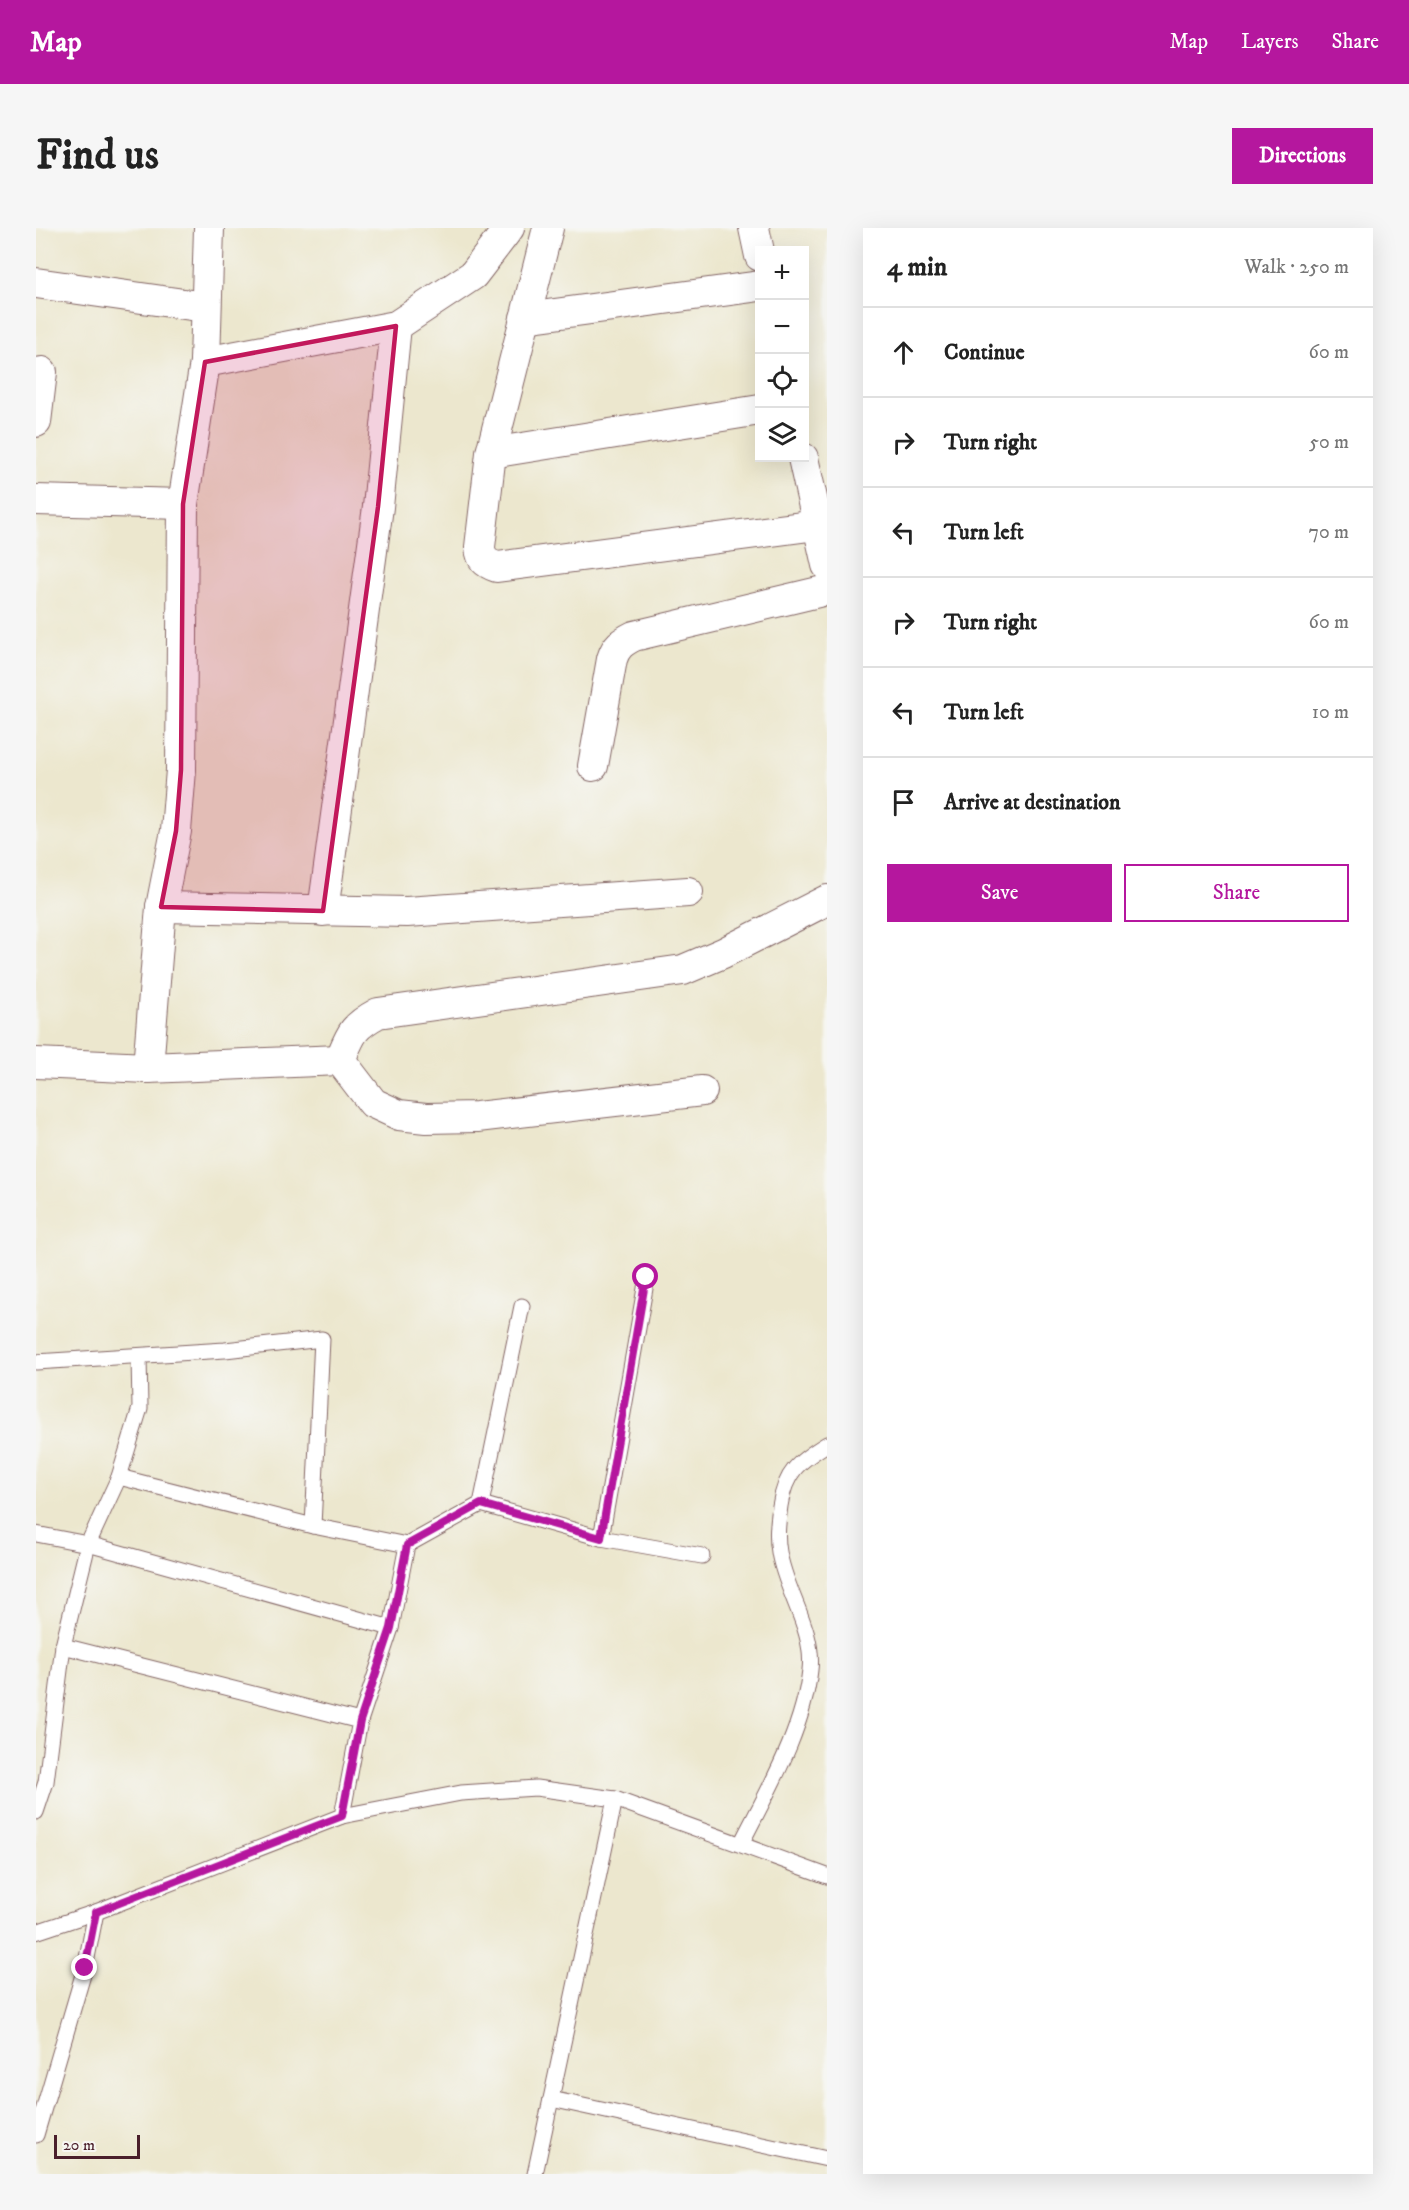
<!DOCTYPE html>
<meta charset="utf-8">
<style>
:root{--surface:#fff;--page:#f6f6f6;--text:#222;--muted:#767676;--line:#e0e0e0;--accent:#b5179e}
body{margin:0;font-family:"IM FELL DW Pica",serif;background:var(--page);color:var(--text)}
.controls{position:absolute;right:18px;top:18px;display:grid;overflow:hidden;border-radius:0px;box-shadow:0 6px 24px #0002}
.controls button{width:54px;height:54px;display:grid;place-items:center;padding:0;border:0;border-bottom:2px solid var(--line);background:var(--surface);color:var(--text);font:30px sans-serif}
.scale{position:absolute;left:18px;bottom:15px;width:86px;box-sizing:border-box;padding-left:6px;border:3px solid #4a1f2b;border-top:0;font-size:16px;line-height:21px;white-space:nowrap;color:#4a1f2b;-webkit-text-stroke:4px #f6f6f2;paint-order:stroke}
.stop{position:absolute;width:18px;height:18px;margin:-14px;border:4px solid #b5179e;border-radius:50%;background:#fff}
.stop.end{background:#b5179e;border-color:#fff;box-shadow:0 2px 6px #0008}
.list{margin:0;padding:0;list-style:none}
h2{display:flex;justify-content:space-between;align-items:center;height:78px;margin:0;padding:0 24px;font-size:26px}
h2 small{font-size:20px;font-weight:400;color:var(--muted)}
.list li{display:grid;grid-template-columns:39px 1fr auto;gap:18px;align-items:center;box-sizing:border-box;height:90px;padding:0 24px;border-top:2px solid var(--line)}
.list b{display:block;font-size:22px;white-space:nowrap}
.list em{font-size:20px;font-style:normal;color:var(--muted)}
.actions{display:flex;gap:12px;padding:18px 24px}
.actions a{flex:1;padding:14px 0;border:2px solid var(--accent);border-radius:0px;text-align:center;font-size:21px;color:var(--accent)}
.actions .main{background:var(--accent);color:#fff}
.icon{flex:none;width:33px;height:33px;fill:none;stroke:currentColor;stroke-width:2;stroke-linecap:round;stroke-linejoin:round}
.map{position:relative;flex:none;width:791px;height:1946px;overflow:hidden;border-radius:0px}
header{display:flex;align-items:center;gap:36px;box-sizing:border-box;height:84px;padding:0 30px;background:var(--accent);color:#fff}
header strong{font-size:28px}
nav{display:flex;gap:33px;margin-inline-start:auto;font-size:21px}
.intro{display:flex;align-items:center;justify-content:space-between;box-sizing:border-box;height:144px;padding:0 36px}
h1{margin:0;font-size:42px}
.button{padding:15px 27px;border-radius:0px;background:var(--accent);color:#fff;font-size:21px;font-weight:700}
main{display:flex;gap:36px;padding:0 36px}
aside{flex:1;background:var(--surface);border-radius:0px;box-shadow:0 6px 24px #0002}
.map>svg:first-child{display:block}
</style>
<header>
<strong>Map</strong>
<nav><a>Map</a><a>Layers</a><a>Share</a></nav>
</header>
<div class="intro"><h1>Find us</h1><a class="button">Directions</a></div>
<main>
<div class="map">
<svg width="791" height="1946" viewBox="0 0 791 1946">
<rect width="100%" height="100%" fill="#f6f6f2"/>
<filter id="ink" filterUnits="userSpaceOnUse"><feTurbulence type="fractalNoise" baseFrequency=".0167" numOctaves="2"/><feDisplacementMap in="SourceGraphic" scale="12" xChannelSelector="R" yChannelSelector="G"/><feConvolveMatrix kernelMatrix="1 2 1 2 8 2 1 2 1" color-interpolation-filters="sRGB"/></filter>
<filter id="wash" filterUnits="userSpaceOnUse"><feTurbulence type="fractalNoise" baseFrequency=".008" numOctaves="4" result="noise"/><feDisplacementMap in="SourceGraphic" scale="24" xChannelSelector="R" yChannelSelector="G"/><feGaussianBlur stdDeviation="1.35" result="paint"/><feColorMatrix in="noise" values="0 0 0 0 0 0 0 0 0 0 0 0 0 0 0 0 0 1.4 0 .05"/><feComposite in="paint" operator="in"/></filter>
<g filter="url(#wash)">
<rect width="100%" height="100%" fill="#ece7ce"/>
</g>
<g filter="url(#ink)">
<g fill="none" stroke-linecap="round" stroke-linejoin="round">
<defs>
<g id="service">
<polyline points="0,1134 189,1122 286,1111 277,1298 83,1249"/>
<polyline points="445,1276 565,1310 611,1049"/>
<polyline points="277,1298 371,1317 355,1400"/>
<polyline points="0,1306 52,1316 355,1400 324,1493"/>
<polyline points="565,1310 666,1328"/>
<polyline points="371,1317 445,1276 486,1078"/>
<polyline points="579,1571 791,1648"/>
<polyline points="0,1584 10,1554 27,1418"/>
<polyline points="306,1588 425,1565 500,1560 579,1571 499,1946"/>
<path d="M705,1616C732,1562 767,1504 774,1442C779,1402 749,1363 743,1324C740,1308 742,1294 744,1278C749,1244 763,1233 791,1216"/>
<polyline points="60,1684 306,1588 324,1493 27,1418 52,1316 83,1249 104,1180 103,1128"/>
<polyline points="0,1704 60,1684 49,1740 0,1907"/>
<polyline points="515,1871 791,1931"/>
</g>
<g id="minor">
<path d="M512,0L455,225L444,319C445,331 449,335 461,339L781,297"/>
<polyline points="718,0 724,28"/>
<polyline points="0,55 169,79"/>
<polyline points="489,90 724,58"/>
<polyline points="169,134 360,98 437,47 473,0"/>
<polyline points="0,194 6,144"/>
<polyline points="455,225 724,182"/>
<polyline points="767,230 791,337"/>
<polyline points="0,272 147,276"/>
<path d="M557,538L576,431C580,418 586,414 598,408L791,362"/>
<polyline points="125,679 371,684 652,664"/>
<polyline points="287,683 342,279 360,98"/>
<path d="M304,832C315,806 316,799 342,785L647,742L687,725L791,672"/>
<polyline points="304,832 337,875 363,887 390,890 441,889 666,863"/>
<polyline points="0,835 112,840 304,832"/>
<polyline points="112,840 125,679 140,603 145,542 147,276 169,134 173,0"/>
</g>
</defs>
<use href="#service" stroke="#836564" stroke-width="17"/>
<use href="#minor" stroke="#836564" stroke-width="32"/>
<use href="#service" stroke="#fff" stroke-width="15"/>
<use href="#minor" stroke="#fff" stroke-width="30"/>
</g>
</g>
<g fill="none" stroke-linecap="round" stroke-linejoin="round" filter="url(#ink)">
<polyline stroke="#b5179e" stroke-width="8" points="49,1740 60,1684 306,1588 324,1493 355,1400 371,1317 445,1276 565,1310 610,1049"/>
</g>
<path fill="#c2185b" fill-opacity="0.2" stroke="#c2185b" stroke-width="4.5" stroke-linejoin="round" d="M360,98L342,279L287,683L125,679L140,603L145,542L147,276L169,134Z"/>
</svg>
<div class="controls">
<button>+</button>
<button>−</button>
<button><svg class="icon" aria-label="locate" viewBox="0 0 24 24"><circle cx="12" cy="12" r="6"/><path d="M12 2v4M12 18v4M2 12h4M18 12h4"/></svg></button>
<button><svg class="icon" aria-label="layers" viewBox="0 0 24 24"><path d="M12 4l9 5-9 5-9-5zM3 14l9 5 9-5"/></svg></button>
</div>
<div class="scale">20 m</div>
<div class="stop" style="left:610px;top:1049px"></div>
<div class="stop end" style="left:49px;top:1740px"></div>
</div>
<aside>
<h2>4 min<small>Walk · 250 m</small></h2>
<ul class="list">
<li><svg class="icon" aria-label="ahead" viewBox="0 0 24 24"><path d="M12 20V5M6 11l6-6 6 6"/></svg><div><b>Continue</b></div><em>60 m</em></li>
<li><svg class="icon" aria-label="right" viewBox="0 0 24 24"><path d="M7 20v-9h11M14 6l5 5-5 5"/></svg><div><b>Turn right</b></div><em>50 m</em></li>
<li><svg class="icon" aria-label="left" viewBox="0 0 24 24"><path d="M17 20v-9H6M10 6l-5 5 5 5"/></svg><div><b>Turn left</b></div><em>70 m</em></li>
<li><svg class="icon" aria-label="right" viewBox="0 0 24 24"><path d="M7 20v-9h11M14 6l5 5-5 5"/></svg><div><b>Turn right</b></div><em>60 m</em></li>
<li><svg class="icon" aria-label="left" viewBox="0 0 24 24"><path d="M17 20v-9H6M10 6l-5 5 5 5"/></svg><div><b>Turn left</b></div><em>10 m</em></li>
<li><svg class="icon" aria-label="arrive" viewBox="0 0 24 24"><path d="M6 21V4h12l-3 4 3 4H6"/></svg><div><b>Arrive at destination</b></div></li>
</ul>
<div class="actions"><a class="main">Save</a><a>Share</a></div>
</aside>
</main>
